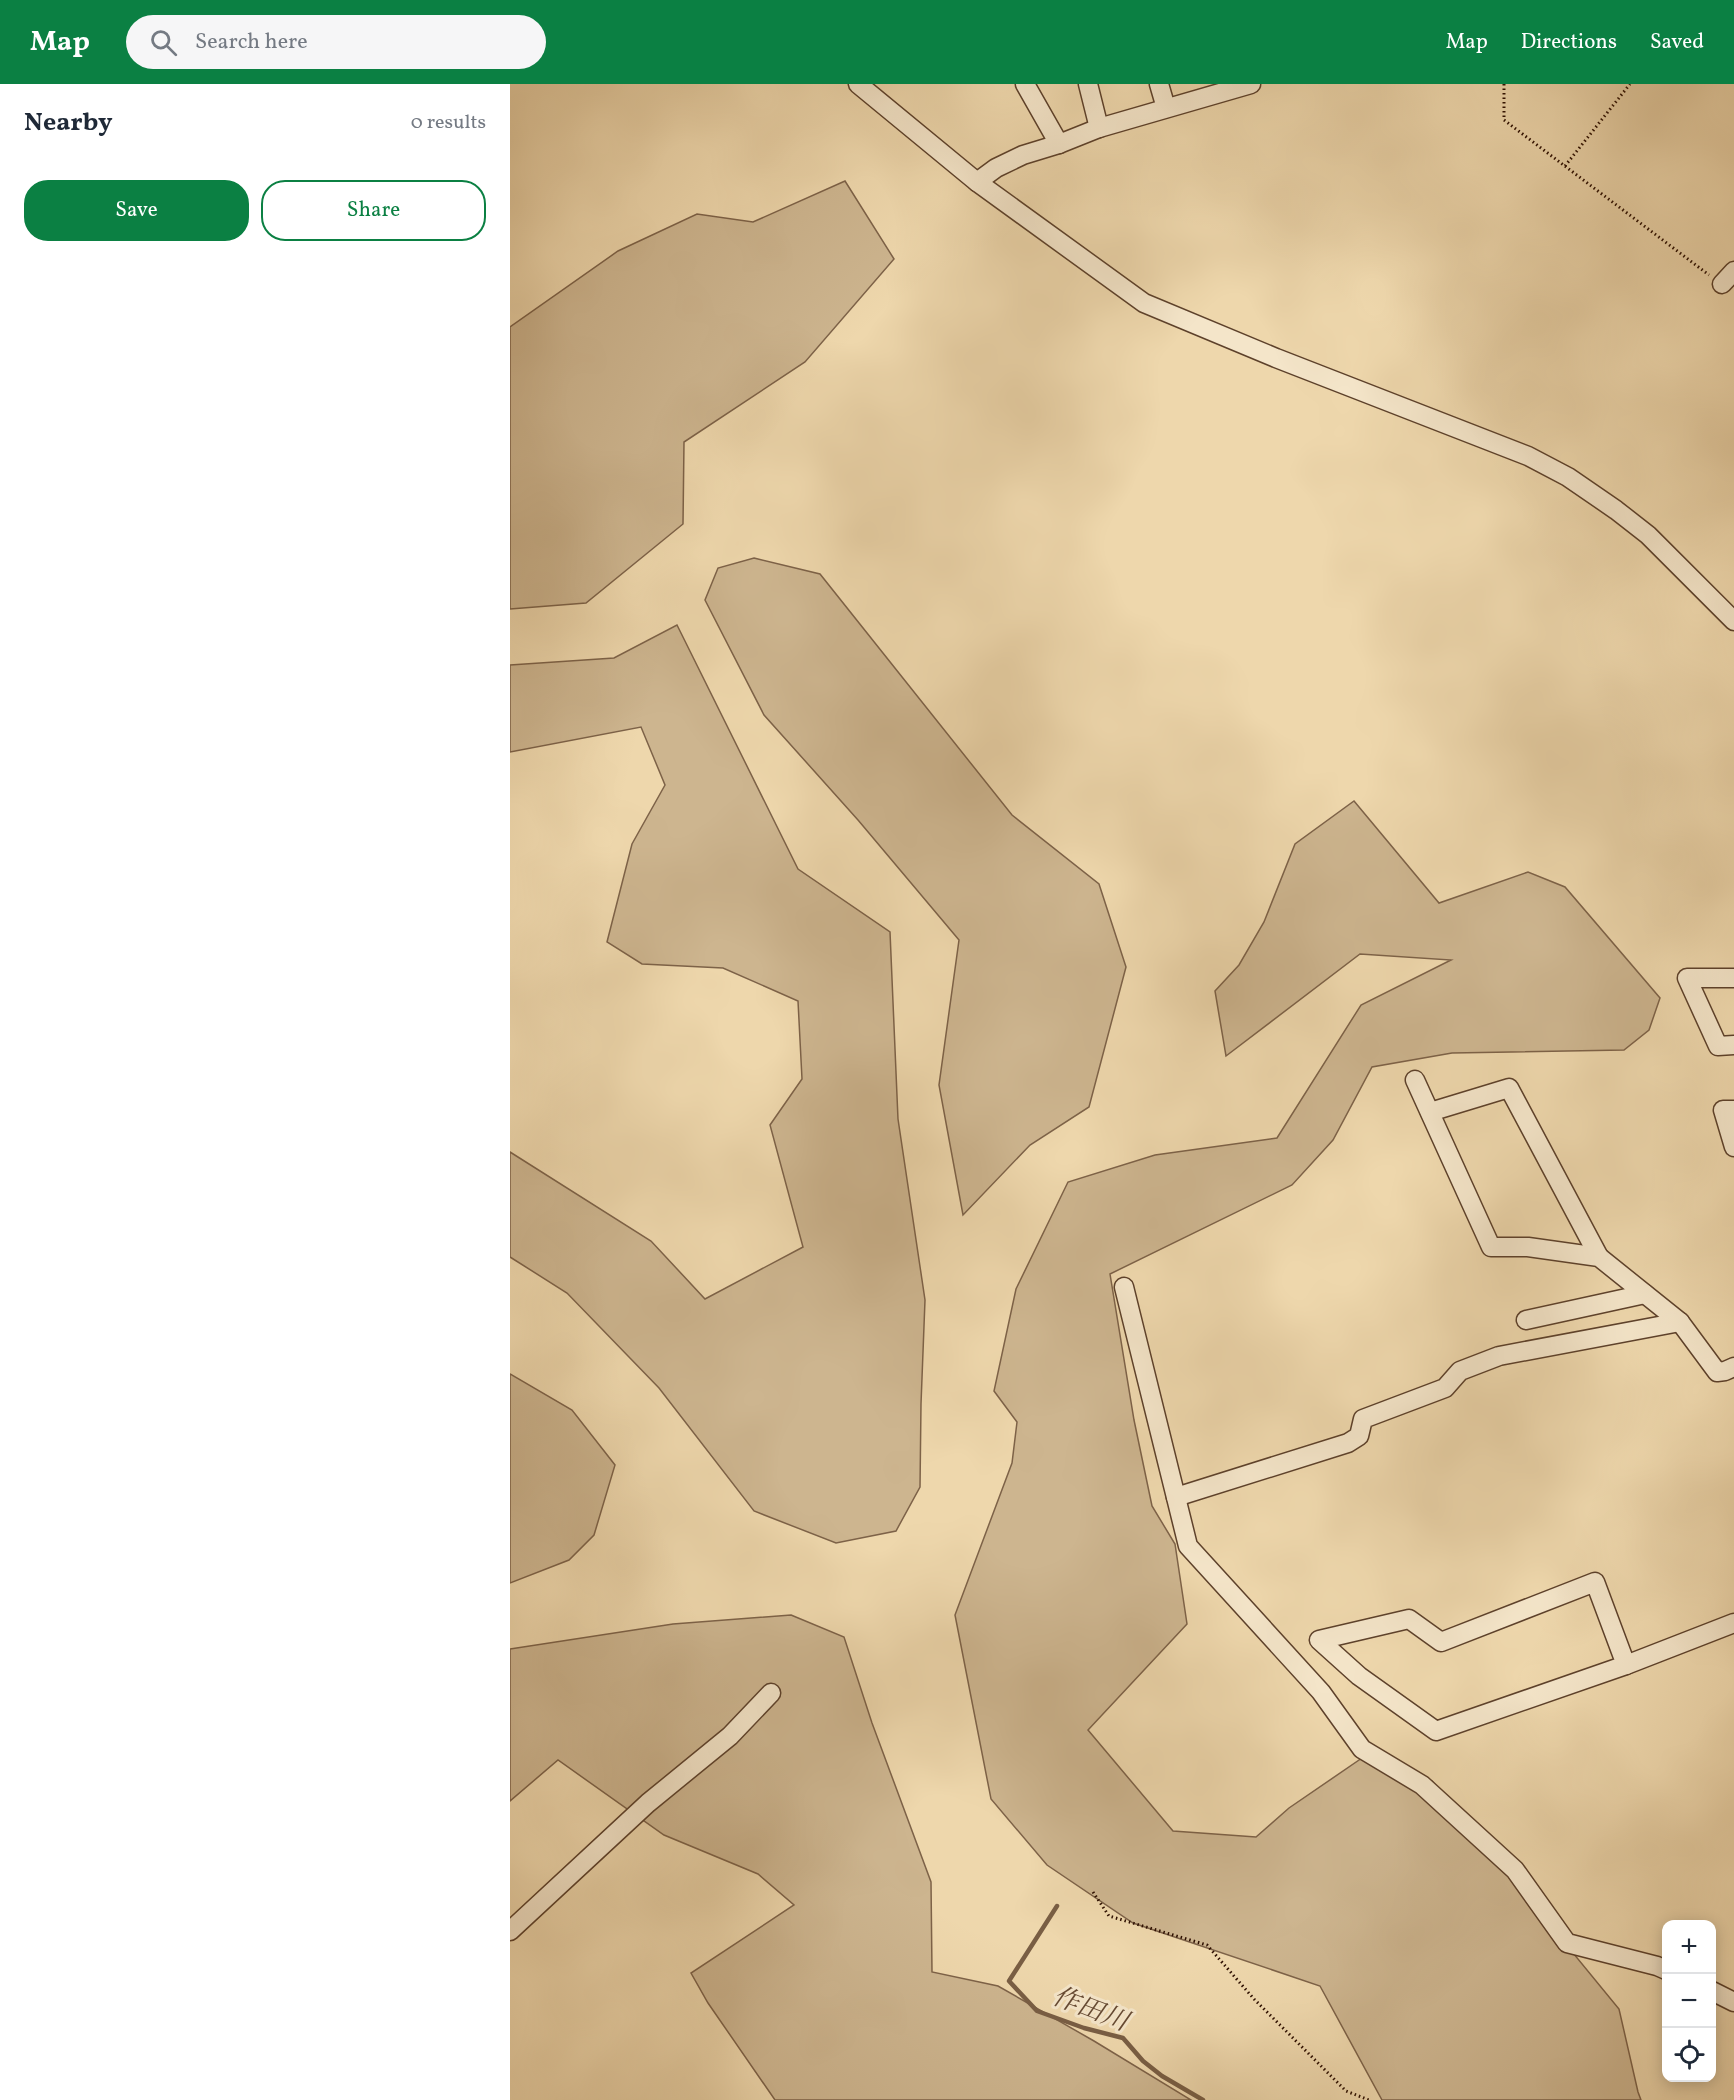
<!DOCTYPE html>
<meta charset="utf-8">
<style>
:root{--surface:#fff;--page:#f6f6f7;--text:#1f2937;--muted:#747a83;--line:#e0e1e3;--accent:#0b8043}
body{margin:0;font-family:Vollkorn,"Noto Serif JP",serif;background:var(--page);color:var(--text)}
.controls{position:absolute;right:18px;bottom:18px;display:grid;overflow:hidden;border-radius:12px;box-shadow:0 3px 15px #0003}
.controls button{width:54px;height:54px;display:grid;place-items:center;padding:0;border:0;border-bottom:2px solid var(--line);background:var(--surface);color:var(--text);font:30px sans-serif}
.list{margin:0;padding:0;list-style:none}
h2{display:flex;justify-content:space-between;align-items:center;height:78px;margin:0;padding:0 24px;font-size:26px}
h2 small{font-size:20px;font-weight:400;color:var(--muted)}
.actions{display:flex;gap:12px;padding:18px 24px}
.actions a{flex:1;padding:14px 0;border:2px solid var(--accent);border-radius:24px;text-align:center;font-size:21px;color:var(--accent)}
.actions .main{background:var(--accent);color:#fff}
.icon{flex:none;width:33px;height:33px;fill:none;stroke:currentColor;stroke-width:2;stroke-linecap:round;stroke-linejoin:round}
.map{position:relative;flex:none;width:1224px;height:2016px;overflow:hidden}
header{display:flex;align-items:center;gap:36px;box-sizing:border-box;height:84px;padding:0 30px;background:var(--accent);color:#fff}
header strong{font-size:28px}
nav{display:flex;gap:33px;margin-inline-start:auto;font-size:21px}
.search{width:420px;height:54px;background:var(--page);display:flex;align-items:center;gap:15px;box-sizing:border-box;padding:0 21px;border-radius:33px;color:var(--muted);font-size:22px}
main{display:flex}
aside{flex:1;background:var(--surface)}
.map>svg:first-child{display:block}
</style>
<header>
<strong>Map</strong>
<div class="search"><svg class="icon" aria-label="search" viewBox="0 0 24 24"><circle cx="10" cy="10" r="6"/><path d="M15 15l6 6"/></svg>Search here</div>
<nav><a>Map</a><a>Directions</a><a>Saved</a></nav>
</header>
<main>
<aside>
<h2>Nearby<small>0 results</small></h2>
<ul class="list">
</ul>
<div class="actions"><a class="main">Save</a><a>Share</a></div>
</aside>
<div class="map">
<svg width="1224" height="2016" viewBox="0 0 1224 2016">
<rect width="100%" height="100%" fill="#eed7ac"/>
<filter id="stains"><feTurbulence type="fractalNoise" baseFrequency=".00333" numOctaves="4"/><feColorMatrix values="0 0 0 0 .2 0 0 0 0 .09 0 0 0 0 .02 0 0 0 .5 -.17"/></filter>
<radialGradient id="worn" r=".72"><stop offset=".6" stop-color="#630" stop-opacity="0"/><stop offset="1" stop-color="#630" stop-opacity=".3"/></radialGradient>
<g fill="#cdb58f" stroke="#7d6248" stroke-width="1.5">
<polygon points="335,97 384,175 295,278 174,358 173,440 76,519 0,525 0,243 108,167 187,130 243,138"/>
<polygon points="244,474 310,490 502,731 589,800 616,883 579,1023 520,1061 453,1131 429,1001 449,856 348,736 254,631 195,516 208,484"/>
<polygon points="167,541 288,785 380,848 388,1035 415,1216 411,1320 410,1403 386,1447 326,1459 244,1427 149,1304 57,1209 0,1173 0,1068 141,1157 195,1215 293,1163 260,1041 292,995 288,917 213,884 132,880 97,858 122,760 155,701 131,643 0,668 0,581 104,574"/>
<polygon points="844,717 929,819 1018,788 1055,803 1150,914 1139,946 1114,966 942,969 862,983 823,1056 782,1101 600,1190 624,1336 642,1422 665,1460 677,1540 578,1646 663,1747 746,1753 779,1724 852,1674 922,1697 1109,1925 1128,2008 1131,2016 872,2016 810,1902 623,1839 537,1781 481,1715 445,1531 502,1379 507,1338 484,1307 506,1205 558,1098 645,1071 767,1054 851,921 941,876 850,870 716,972 705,907 729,881 754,838 785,760"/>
<polygon points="0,1290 62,1326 105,1381 84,1451 59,1476 0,1499"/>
<polygon points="281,1531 334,1553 362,1639 421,1798 422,1888 488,1902 584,1957 681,2016 265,2016 198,1919 181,1889 284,1821 248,1790 154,1751 48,1676 0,1717 0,1565 163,1540"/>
</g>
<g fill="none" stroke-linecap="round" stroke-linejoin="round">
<polyline stroke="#795e44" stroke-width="4.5" points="547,1822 499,1897 527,1927 574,1944 613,1954 633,1977 652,1992 693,2016"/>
<defs>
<g id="street">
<polyline points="348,0 467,98 634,219 766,274 1018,372 1058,393 1106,426 1138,451 1224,537"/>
<polyline points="515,0 549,60"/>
<polyline points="578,0 589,44"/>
<polyline points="649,0 656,24"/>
<polyline points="467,98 486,84 513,71 549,60 589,44 741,0"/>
<polyline points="1212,200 1224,187"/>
<polyline points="1224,894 1177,894 1208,962 1224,961"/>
<polyline points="905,996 981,1163 1018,1163 1089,1173 1170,1238 1207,1288 1215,1287 1224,1283"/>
<polyline points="1224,1026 1213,1026 1224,1063"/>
<polyline points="920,1028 999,1004 1089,1173"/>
<polyline points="614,1203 678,1462 811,1608 852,1665 912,1701 1005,1786 1057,1859 1147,1882 1156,1886"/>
<polyline points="1016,1236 1135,1210"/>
<polyline points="666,1413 838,1359 849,1352 853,1335 935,1304 950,1287 989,1272 1170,1238"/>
<polygon points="1085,1498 1116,1581 926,1647 849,1592 809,1556 899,1535 931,1558"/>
<polyline points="1116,1581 1224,1539"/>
<polyline points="0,1847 138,1719 220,1652 261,1609"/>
<polyline points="1202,1907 1224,1918"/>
</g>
</defs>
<use href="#street" stroke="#5d412b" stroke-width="21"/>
<g stroke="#2d0f00" stroke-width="3" stroke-dasharray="1.5 3" stroke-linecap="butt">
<polyline points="994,0 994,36 1199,191"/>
<polyline points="1055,82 1120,0"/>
<polyline points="583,1808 599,1832 697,1861 744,1915 836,2007 859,2016"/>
</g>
<use href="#street" stroke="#f4e5c9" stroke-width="18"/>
</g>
<g text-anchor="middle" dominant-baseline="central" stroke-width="6" stroke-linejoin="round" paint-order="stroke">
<g font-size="26" font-style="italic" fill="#664a33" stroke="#f4e5c9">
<text transform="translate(580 1926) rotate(21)">作田川</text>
</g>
</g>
<rect width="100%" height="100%" filter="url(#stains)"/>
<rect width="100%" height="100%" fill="url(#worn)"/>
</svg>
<div class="controls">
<button>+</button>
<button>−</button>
<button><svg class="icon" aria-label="locate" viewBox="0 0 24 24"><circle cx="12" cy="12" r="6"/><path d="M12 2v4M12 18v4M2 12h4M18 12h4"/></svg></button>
</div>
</div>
</main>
